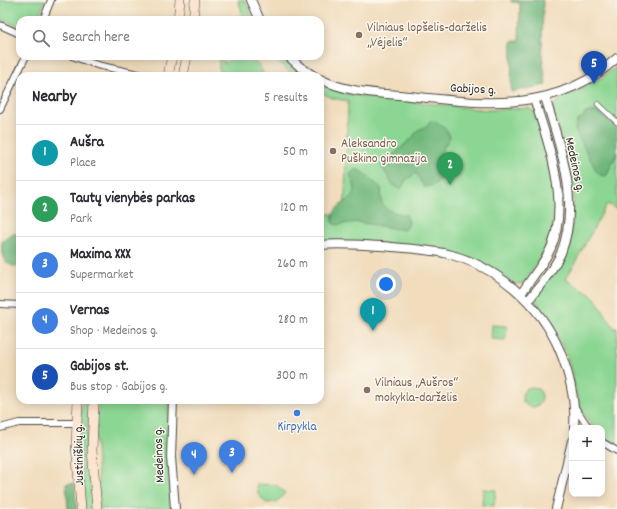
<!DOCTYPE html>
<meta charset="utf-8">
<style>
:root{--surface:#fff;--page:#f2f2f3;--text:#2b2b33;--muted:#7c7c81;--line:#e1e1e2;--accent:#d93025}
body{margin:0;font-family:Dekko,sans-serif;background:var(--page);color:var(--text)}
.controls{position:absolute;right:12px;bottom:12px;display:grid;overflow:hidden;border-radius:8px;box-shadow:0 2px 10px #0003}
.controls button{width:36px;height:36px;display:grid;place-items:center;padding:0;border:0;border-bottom:1px solid var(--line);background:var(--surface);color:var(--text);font:20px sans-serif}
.you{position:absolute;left:386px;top:284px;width:14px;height:14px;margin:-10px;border:3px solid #fff;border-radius:50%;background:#1a73e8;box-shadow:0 0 0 6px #1a73e833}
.badge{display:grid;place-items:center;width:26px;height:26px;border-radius:50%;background:var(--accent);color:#fff;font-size:13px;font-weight:700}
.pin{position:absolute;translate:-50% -33px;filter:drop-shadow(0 1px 2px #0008)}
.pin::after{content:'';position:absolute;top:21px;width:14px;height:12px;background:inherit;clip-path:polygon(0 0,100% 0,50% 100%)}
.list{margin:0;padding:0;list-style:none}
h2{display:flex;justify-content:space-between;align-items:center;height:52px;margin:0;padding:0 16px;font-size:17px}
h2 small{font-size:13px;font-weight:400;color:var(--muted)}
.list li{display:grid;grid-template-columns:26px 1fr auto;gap:12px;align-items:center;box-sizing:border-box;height:56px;padding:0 16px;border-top:1px solid var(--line)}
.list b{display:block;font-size:15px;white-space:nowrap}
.list p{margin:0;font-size:13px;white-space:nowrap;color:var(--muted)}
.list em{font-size:13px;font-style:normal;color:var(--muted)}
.icon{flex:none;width:22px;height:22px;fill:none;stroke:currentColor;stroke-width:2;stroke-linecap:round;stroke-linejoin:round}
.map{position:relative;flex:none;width:617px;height:509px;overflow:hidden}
.search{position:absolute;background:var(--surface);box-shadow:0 2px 10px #0003;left:16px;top:16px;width:308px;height:44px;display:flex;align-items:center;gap:10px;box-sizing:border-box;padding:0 14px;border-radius:12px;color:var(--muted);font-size:15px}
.panel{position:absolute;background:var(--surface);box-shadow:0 2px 10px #0003;left:16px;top:72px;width:308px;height:332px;border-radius:12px}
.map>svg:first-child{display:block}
</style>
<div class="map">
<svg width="617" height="509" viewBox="0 0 617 509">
<rect width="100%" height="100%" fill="#fbf7ec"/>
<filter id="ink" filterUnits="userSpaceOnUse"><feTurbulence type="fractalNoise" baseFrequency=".025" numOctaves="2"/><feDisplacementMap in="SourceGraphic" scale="8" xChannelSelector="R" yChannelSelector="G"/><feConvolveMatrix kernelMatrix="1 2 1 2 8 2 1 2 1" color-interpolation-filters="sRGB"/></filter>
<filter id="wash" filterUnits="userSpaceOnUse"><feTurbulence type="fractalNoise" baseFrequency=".012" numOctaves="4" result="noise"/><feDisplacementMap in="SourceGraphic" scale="16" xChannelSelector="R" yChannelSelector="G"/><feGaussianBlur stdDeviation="0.9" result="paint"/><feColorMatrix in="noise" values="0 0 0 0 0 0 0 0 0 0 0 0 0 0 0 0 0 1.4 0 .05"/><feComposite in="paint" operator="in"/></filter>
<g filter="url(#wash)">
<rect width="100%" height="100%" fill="#f1dcbc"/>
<g fill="#8bd692" stroke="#5b805e">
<polygon points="0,0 45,0 37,20 20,20 20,27 0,19"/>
<polygon points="238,0 245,0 254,20 246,20 244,16 226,20 243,15"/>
<path d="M241,56C254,58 260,64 264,76H219V60H224V64L230,59Z"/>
<polygon points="272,56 280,56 291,67 304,76 294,76"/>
<path d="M617,66V125C607,118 597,107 584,114L606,176L617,153V209L607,204L566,279L594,297L614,328H617V447L602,438V428H593L579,406L572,374L565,351L554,331L538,308L536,300L539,292C548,278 561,262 567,245C583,201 565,153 553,110L554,105L559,100L601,78Z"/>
<path d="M320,85L348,94L469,108L488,110L529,108L534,112C540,124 542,140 545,153C560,211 560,232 525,282L520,284L512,283L463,256L320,242V223L324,221L327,214H334L332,218L344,223L348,101L332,98L320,92Z"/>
<polygon points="492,325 507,326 505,340 491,339"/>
<circle cx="532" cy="397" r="10"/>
<polygon points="82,400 89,400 87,448 93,509 85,509 80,453"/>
<polygon points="99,400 169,400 168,450 172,509 100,509 95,433"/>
<polygon points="257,484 276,485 285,493 277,502 266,503 258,494"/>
<polygon points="483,489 496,490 494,506 482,505"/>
</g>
<g fill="#70b77c" stroke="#4e7154">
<polygon points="511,0 543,0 542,54 546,85 511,92 512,41 519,41 520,3 511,2"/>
<polygon points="589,112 597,112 617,125 617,153 606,176 600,175 597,172 575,130 577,121"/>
<path d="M430,121C439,121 448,129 450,137L442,150L441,157L447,166C446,176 434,188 424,187L416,173L406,180L401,189L394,186L381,166L413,137L418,130L426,127Z"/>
<path d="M355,169L361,171L381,188C382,192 381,195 381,198C382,212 396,212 406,215L409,222L407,228L403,230L358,222L336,225L333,223C331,201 354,204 355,190C355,184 352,181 350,175Z"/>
<path d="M11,234H20V267C4,266 0,256 2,242Z"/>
<polygon points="74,483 77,509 68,509 66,484"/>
</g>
</g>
<g filter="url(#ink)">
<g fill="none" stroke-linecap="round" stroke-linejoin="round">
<defs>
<polyline id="pedestrian" points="598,104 617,122"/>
<g id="minor">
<polyline points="43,20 51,0"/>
<polyline points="0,25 20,34"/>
<polyline points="72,56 97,65 147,76"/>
<polyline points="0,109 26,56"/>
<polyline points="0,304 20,305"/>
<polyline points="574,406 589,428"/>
<polyline points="0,428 19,423 76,423"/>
<polyline points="602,442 617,451"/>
</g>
<g id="tertiary">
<polyline points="251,0 260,20"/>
<polyline points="288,56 299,66 314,76"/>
<path d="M320,79C348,93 379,93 409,96C484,104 556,114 617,58"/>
<path d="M320,245C340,243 360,245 381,246C402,248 423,249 444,253C496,265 540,303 560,351C570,376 576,401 574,428"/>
<path d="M521,294C531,278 543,265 551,248C570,204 549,143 534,99"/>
<path d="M528,301C540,285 553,271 561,253C581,202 560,146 545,97"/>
<polyline points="173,400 171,457 175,509"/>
<polyline points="556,509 572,441"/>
</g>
<g id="secondary">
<polyline points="178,20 180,0"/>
<polyline points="193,20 195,0"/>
<polyline points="168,76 172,56"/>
<polyline points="183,76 187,56"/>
<polyline points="78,400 76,445 81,509"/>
<polyline points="94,400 92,450 97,509"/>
</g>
</defs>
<use href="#pedestrian" stroke="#494641" stroke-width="6"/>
<use href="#minor" stroke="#494641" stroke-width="8"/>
<use href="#tertiary" stroke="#494641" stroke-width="10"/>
<use href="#secondary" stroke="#494641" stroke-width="10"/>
<use href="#pedestrian" stroke="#fff" stroke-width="5"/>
<use href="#minor" stroke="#fff" stroke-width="6"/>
<use href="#tertiary" stroke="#fff" stroke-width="8"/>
<use href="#secondary" stroke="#fce5d0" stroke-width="9"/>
</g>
</g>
<g fill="#8d6e63" stroke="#fbf7ec" stroke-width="1.5">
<circle cx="359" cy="35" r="4"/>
<circle cx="333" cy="151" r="4"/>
<circle cx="367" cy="390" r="4"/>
</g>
<circle fill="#3f7fe0" stroke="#fbf7ec" stroke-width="1.5" cx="297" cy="413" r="4"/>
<g text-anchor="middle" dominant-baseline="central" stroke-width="3" stroke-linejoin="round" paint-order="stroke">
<g font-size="13" fill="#785e54" stroke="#fbf7ec" text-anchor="start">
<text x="367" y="28">Vilniaus lopšelis-darželis<tspan x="367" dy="15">„Vėjelis“</tspan></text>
<text x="341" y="144">Aleksandro<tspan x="341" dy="15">Puškino gimnazija</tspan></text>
<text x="375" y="383">Vilniaus „Aušros“<tspan x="375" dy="15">mokykla-darželis</tspan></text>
</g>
<g font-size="13" fill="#2b2b2b" stroke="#fbf7ec">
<text transform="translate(473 90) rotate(3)">Gabijos g.</text>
<text transform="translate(574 165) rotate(78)">Medeinos g.</text>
<text transform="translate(80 455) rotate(-91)">Justiniškių g.</text>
<text transform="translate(160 455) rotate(-92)">Medeinos g.</text>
</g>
<g font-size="13" fill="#366cbe" stroke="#fbf7ec">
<text x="297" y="427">Kirpykla</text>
</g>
</g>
</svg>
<div class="controls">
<button>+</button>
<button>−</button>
</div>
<div class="you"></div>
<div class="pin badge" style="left:373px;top:331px;background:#0f9aa8">1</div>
<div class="pin badge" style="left:450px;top:185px;background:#2e9e5b">2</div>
<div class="pin badge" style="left:232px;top:473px;background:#3f7fe0">3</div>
<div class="pin badge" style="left:194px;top:475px;background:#3f7fe0">4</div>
<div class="pin badge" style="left:594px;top:84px;background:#1a4fb4">5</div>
<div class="search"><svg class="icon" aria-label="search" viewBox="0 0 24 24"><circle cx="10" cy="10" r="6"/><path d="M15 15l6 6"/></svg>Search here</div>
<section class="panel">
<h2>Nearby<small>5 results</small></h2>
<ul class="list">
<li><span class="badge" style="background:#0f9aa8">1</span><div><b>Aušra</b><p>Place</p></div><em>50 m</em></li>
<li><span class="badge" style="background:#2e9e5b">2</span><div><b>Tautų vienybės parkas</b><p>Park</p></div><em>120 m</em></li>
<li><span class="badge" style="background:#3f7fe0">3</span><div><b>Maxima XXX</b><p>Supermarket</p></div><em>260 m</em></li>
<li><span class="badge" style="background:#3f7fe0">4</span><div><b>Vernas</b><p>Shop · Medeinos g.</p></div><em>280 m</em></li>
<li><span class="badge" style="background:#1a4fb4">5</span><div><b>Gabijos st.</b><p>Bus stop · Gabijos g.</p></div><em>300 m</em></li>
</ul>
</section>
</div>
